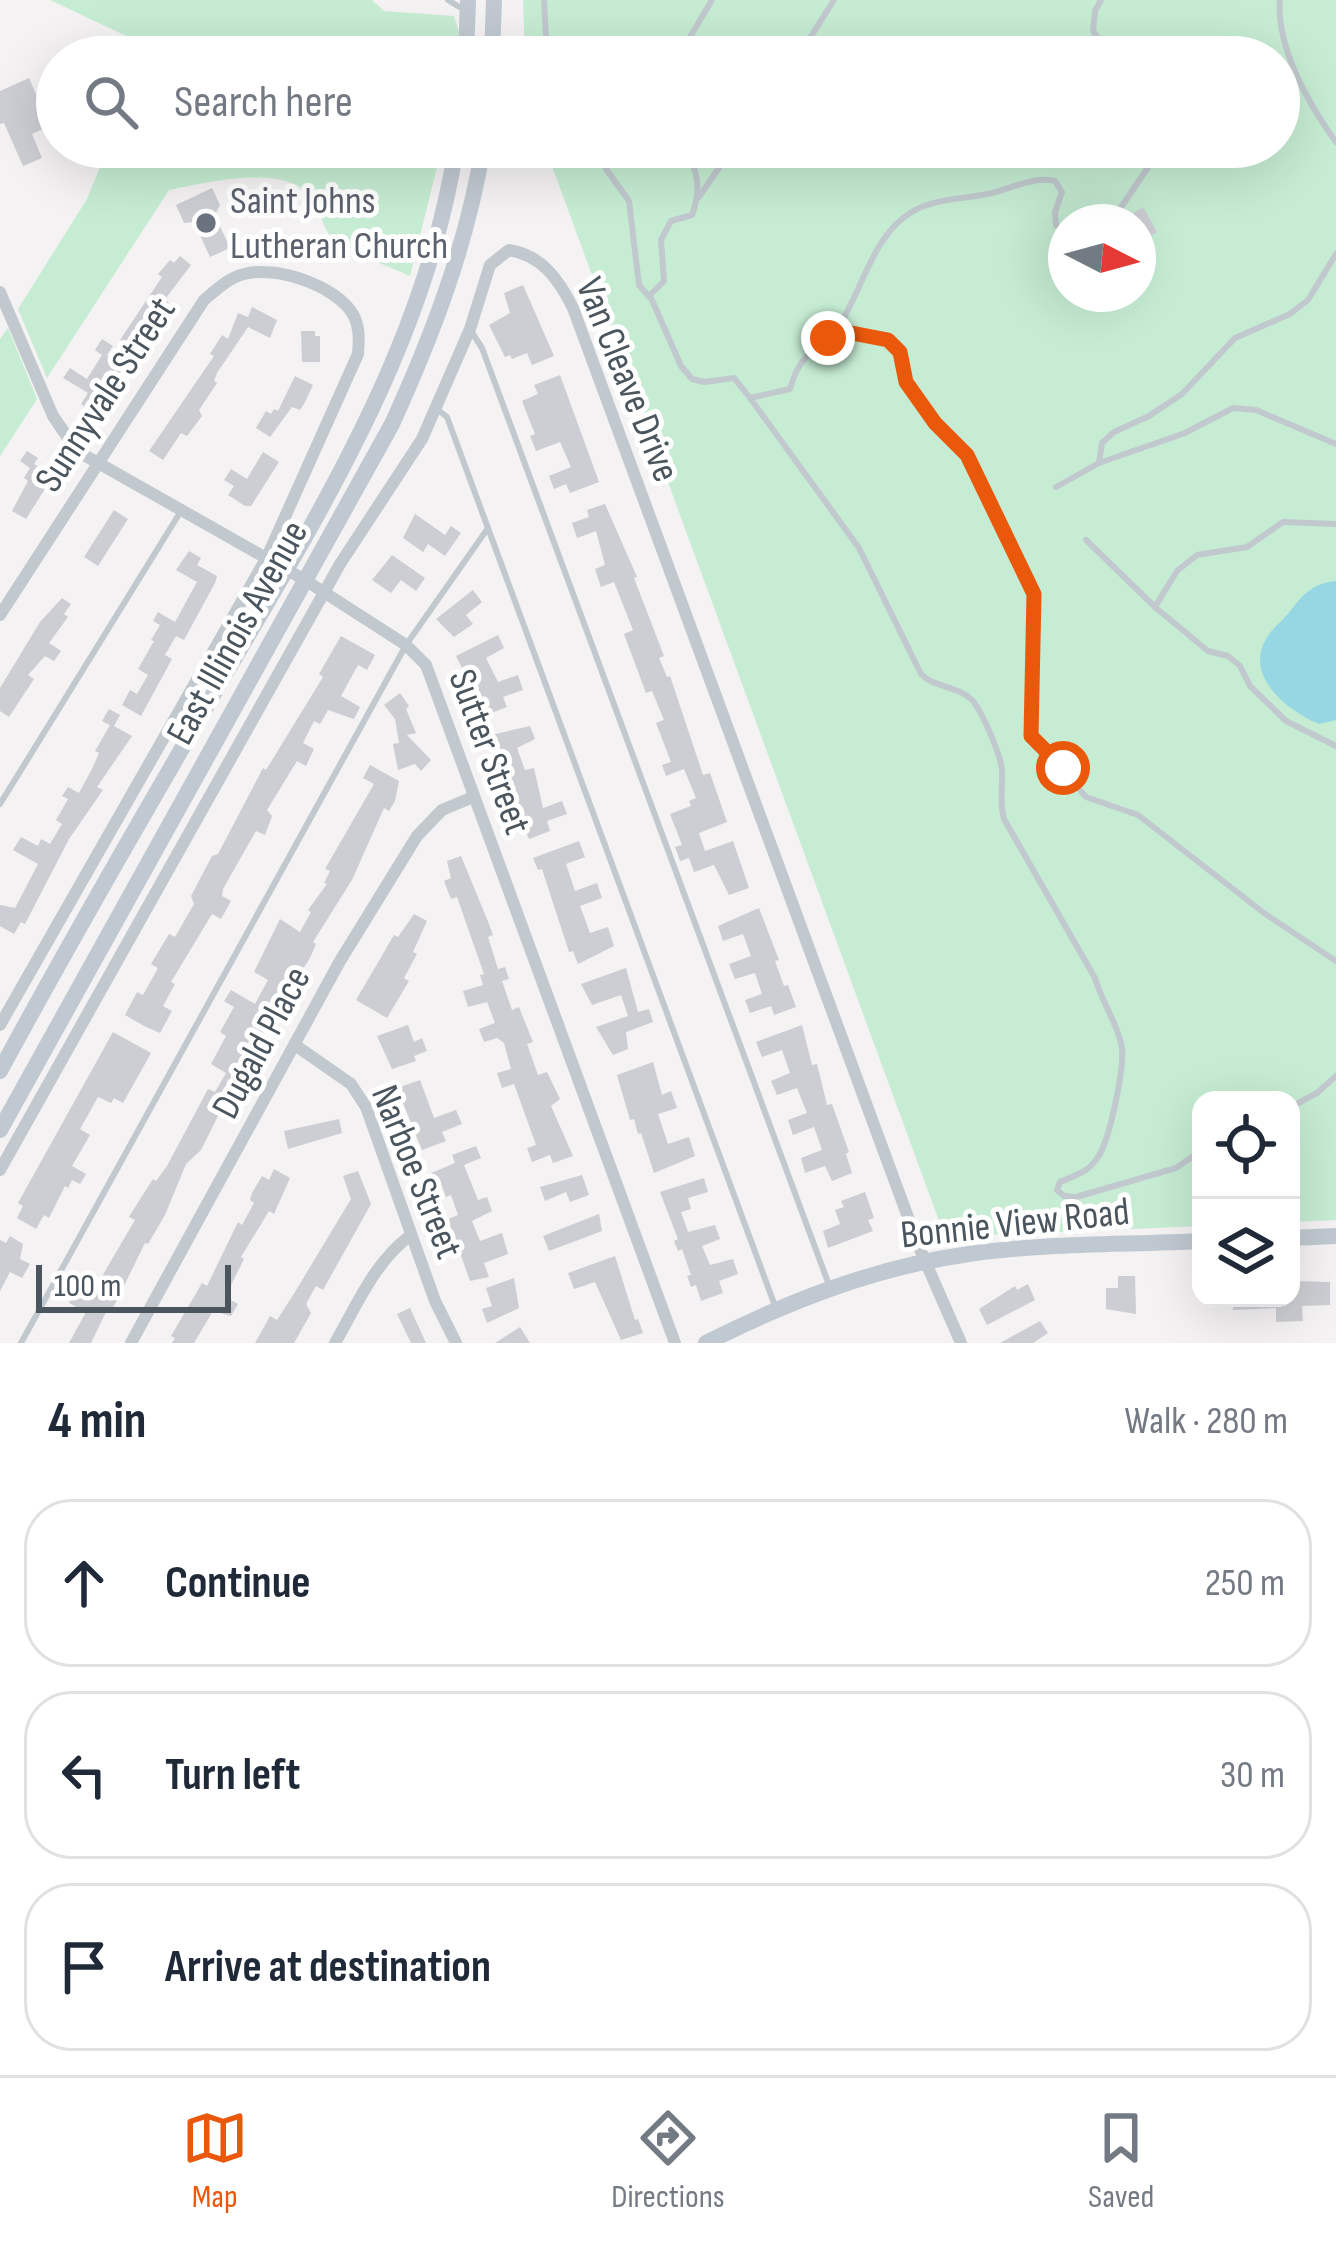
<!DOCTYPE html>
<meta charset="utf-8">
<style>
:root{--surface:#fff;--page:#f6f6f7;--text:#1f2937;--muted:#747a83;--line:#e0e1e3;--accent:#ea580c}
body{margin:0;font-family:"Sofia Sans Condensed",sans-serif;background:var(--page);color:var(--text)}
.controls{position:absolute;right:36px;bottom:36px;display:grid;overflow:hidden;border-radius:24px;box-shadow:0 12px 48px #0002}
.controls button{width:108px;height:108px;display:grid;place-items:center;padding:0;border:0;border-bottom:3px solid var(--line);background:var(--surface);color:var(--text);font:60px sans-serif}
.compass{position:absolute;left:1048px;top:204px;width:108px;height:108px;border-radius:50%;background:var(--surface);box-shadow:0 12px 48px #0002;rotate:96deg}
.scale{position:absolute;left:36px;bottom:30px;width:195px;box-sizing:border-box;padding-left:12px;border:6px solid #4b555d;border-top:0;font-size:33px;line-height:42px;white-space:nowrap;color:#4b555d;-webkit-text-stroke:9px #fff;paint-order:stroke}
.stop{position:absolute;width:36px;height:36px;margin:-27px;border:9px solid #ea580c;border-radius:50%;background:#fff}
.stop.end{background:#ea580c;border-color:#fff;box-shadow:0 3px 12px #0008}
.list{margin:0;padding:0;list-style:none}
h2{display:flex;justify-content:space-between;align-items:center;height:156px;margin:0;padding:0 48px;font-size:51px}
h2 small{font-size:39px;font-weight:400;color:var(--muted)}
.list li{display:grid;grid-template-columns:78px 1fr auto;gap:36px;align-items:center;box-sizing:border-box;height:168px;margin:0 24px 24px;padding:0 24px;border:3px solid var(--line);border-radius:48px}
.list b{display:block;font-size:45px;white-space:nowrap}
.list em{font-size:39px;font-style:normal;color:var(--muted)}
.icon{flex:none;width:66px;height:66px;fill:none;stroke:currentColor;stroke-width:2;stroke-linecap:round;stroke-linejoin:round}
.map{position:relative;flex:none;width:1336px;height:1343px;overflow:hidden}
.search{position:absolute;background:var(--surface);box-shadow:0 12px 48px #0002;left:36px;right:36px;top:36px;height:132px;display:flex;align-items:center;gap:30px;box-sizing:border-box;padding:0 42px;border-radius:66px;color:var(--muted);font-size:45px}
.sheet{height:732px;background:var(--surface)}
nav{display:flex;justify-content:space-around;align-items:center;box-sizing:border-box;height:168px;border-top:3px solid var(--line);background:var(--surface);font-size:33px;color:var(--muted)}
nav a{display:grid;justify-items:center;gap:6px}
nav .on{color:var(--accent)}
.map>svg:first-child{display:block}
</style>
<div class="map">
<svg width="1336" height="1343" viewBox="0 0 1336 1343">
<rect width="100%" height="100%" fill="#f4f2f2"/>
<g fill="#c6ecd3" fill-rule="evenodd">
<polygon points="50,0 372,0 384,11 454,16 459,32 456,57 148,57 152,48"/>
<path d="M523,0H1336V1220L1291,1222V1100H1201V1226L945,1237L545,147H1279V57H525ZM1066,222H1138V294H1066Z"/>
<path d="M108,147H442L410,276C386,265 355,255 334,239C320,228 323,210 313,198C285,162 206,183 169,190L47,378L18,309L87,199Z"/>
<polygon points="8,328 37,399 0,456 0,339"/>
</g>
<path fill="#97d7e4" d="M1336,581V720L1319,724C1288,711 1244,677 1266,639C1272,628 1284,620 1291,610C1304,593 1314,583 1336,581Z"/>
<g fill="#ccced3">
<polygon points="29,78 50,126 32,134 42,158 23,166 4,123 0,124 0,91"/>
<polygon points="212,188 220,205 215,215 230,248 210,257 194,222 184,223 176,205"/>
<polygon points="1143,207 1157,232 1138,243 1138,222 1120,222"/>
<polygon points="180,256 191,265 166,298 169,305 134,349 120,340 162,277 158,274 170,260 174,263"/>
<polygon points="523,285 554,356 532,365 527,353 512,359 510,355 505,357 489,325 510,313 504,293"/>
<polygon points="252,307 277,320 270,338 248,327 217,373 214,381 217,383 199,410 202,416 187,436 181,433 163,460 149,451 214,356 210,354 222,335 228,339 238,313 248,317"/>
<polygon points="301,331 315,331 315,336 320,336 320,362 302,362"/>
<polygon points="102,339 113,346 107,355 124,366 95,413 81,404 88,393 63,378 70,368 87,379 102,355 95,350"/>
<polygon points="560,375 599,482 570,493 566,484 554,489 549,476 571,467 560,442 536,451 530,436 535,434 522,401 538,394 534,385"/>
<polygon points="295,376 313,385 305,402 300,410 292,407 270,437 256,428 266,411 271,414 274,409 278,411"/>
<polygon points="27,451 38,458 34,464 53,476 26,519 12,511 28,481 24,478 30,468 20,461"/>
<polygon points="263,452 279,462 251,506 245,506 228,495 234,486 224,480 231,469 247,479"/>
<polygon points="605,504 637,577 634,578 664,656 659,658 667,677 670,676 703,775 710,773 727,822 699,833 705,851 733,841 749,888 729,895 714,865 694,872 689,858 680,861 675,847 682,845 670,814 691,806 689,801 696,798 684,769 666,776 662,765 671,762 656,723 664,720 652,691 646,693 624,634 633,630 614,582 601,587 595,569 605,565 596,531 577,538 572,523 589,517 587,510"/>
<polygon points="114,510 128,519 98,566 84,557"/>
<polygon points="415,514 445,535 451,526 461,533 445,556 428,544 423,552 403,538"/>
<polygon points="189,551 201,558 197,565 217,576 215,583 184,640 176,636 165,655 172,659 141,716 122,705 130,690 137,694 148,675 138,669 154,641 151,640 160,625 153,621 158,612 175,622 197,582 176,570"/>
<polygon points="392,555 425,578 416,591 401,580 391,593 372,580"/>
<polygon points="473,590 482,602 466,615 473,624 454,637 436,619"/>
<polygon points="62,598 71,604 64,614 68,617 49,643 61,651 54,661 45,656 28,675 34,679 9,717 0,711 0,688 40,622"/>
<polygon points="498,635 504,648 486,658 498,682 518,675 523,690 503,697 507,707 486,715 472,676 467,678 456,656"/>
<polygon points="341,636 375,655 367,670 358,665 341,696 360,707 354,719 328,710 320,724 314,721 303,743 314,749 306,766 297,761 267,810 272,816 265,835 256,831 223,889 222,896 231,901 221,919 212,914 171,982 175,984 163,1006 172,1011 160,1033 144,1026 125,1015 137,992 143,995 158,968 151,964 169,934 175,937 194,904 191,896 212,856 218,854 263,768 266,770 323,677 319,674"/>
<polygon points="400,693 409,706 406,709 416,733 407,735 431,760 421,771 415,764 398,770 393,744 399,743 395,719 384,705"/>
<polygon points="109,709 120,715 114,726 132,736 97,787 103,790 69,839 25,924 21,922 14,934 0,926 0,905 15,908 38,864 13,850 21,837 38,846 41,839 50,844 62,824 56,820 68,799 62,796 68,787 79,793 93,767 99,753 95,751 110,725 102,721"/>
<polygon points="530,726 535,739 517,748 525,770 534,768 543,808 562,801 567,814 547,821 550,831 529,839 516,811 513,811 505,774 487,736"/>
<polygon points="370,765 399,781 395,801 389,811 384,808 352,880 313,942 316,944 310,958 246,1060 201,1150 186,1164 165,1215 148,1244 145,1243 114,1306 106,1312 91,1343 69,1343 86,1312 69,1303 79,1285 88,1290 93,1280 98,1283 135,1220 129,1217 137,1204 153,1179 156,1181 167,1166 208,1089 215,1092 226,1073 211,1064 226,1036 220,1032 234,1007 224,1001 231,990 255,1004 268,980 254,972 280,919 300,932 311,912 308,910 327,884 324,883 330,871 325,869 374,784 363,778"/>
<polygon points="579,841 585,857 566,864 575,891 597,883 602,898 580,906 590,933 608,927 614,946 578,964 573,951 569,952 542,869 538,870 533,858"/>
<polygon points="461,856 489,924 493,935 488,937 498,969 505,967 509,979 502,981 512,1010 519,1007 533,1042 527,1044 538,1075 547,1072 560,1099 551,1106 573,1156 553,1163 550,1155 532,1162 527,1148 536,1145 514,1084 502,1088 497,1073 511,1069 504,1043 497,1038 484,1042 479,1029 495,1023 487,1002 468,1007 463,991 483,985 480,975 484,974 457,897 451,899 444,881 451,878 447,861"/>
<polygon points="759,908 779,960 775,961 784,986 788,985 796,1007 774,1015 771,1006 750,1013 745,1000 762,994 755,973 735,979 729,964 751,956 743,934 723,941 718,926"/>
<polygon points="414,914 427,921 413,952 417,954 404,978 409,981 387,1018 356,1000 394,935 398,937"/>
<polygon points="626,968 638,1012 649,1009 653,1022 626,1032 628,1049 613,1055 596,1027 628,1016 621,995 592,1005 581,984"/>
<polygon points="408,1025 414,1042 422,1038 427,1051 414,1056 416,1061 392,1069 377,1036"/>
<polygon points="802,1025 812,1065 817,1064 827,1105 832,1104 849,1152 846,1154 852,1173 832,1181 825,1166 805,1173 801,1158 822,1150 814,1127 793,1135 788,1120 807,1113 797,1088 777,1095 771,1081 790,1073 782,1050 762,1057 756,1042"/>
<polygon points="113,1032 151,1053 123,1103 114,1098 111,1103 98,1097 80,1129 90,1135 72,1166 86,1174 80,1184 72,1180 68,1188 65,1186 49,1218 44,1215 36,1229 17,1218 23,1206 18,1203"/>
<polygon points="653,1062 662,1095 671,1091 677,1108 658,1114 668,1144 689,1137 695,1156 654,1173 641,1133 638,1134 634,1119 630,1120 617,1075"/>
<polygon points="420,1080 434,1118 456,1110 462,1124 442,1132 446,1141 422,1150 397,1088"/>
<polygon points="339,1119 342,1133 288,1149 284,1131"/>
<polygon points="476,1146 481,1158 464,1165 478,1200 487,1197 492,1211 472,1221 480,1241 502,1233 508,1254 484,1263 489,1277 470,1281 448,1219 458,1215 451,1195 446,1197 442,1186 433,1185 429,1174 455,1163 452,1155"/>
<polygon points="274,1169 290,1178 274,1214 269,1211 241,1257 244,1259 225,1297 238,1304 231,1316 213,1311 194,1343 172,1343 175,1338 171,1336 202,1283 207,1286 238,1222 242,1225 254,1203 250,1200 252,1193 262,1176 269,1180"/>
<polygon points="358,1171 371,1204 323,1290 316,1286 306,1304 311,1313 294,1343 255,1343 270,1316 277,1320 295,1292 351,1199 343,1176"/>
<polygon points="582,1175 589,1195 570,1202 566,1192 545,1201 540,1187"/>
<polygon points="704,1178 708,1192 688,1198 691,1209 681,1212 688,1232 715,1225 720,1239 702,1246 710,1265 733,1259 738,1274 719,1281 723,1293 701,1301 696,1285 691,1287 687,1276 691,1275 682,1249 678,1251 674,1241 678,1239 660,1192"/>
<polygon points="865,1192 874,1218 868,1220 873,1231 828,1248 823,1231 840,1224 835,1210 844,1207 841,1201"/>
<polygon points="599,1214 602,1231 549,1251 543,1236"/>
<polygon points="10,1236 23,1244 20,1259 30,1264 22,1278 10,1272 0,1291 0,1240 6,1243"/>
<polygon points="615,1256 635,1320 638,1319 643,1333 621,1340 595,1282 574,1289 568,1273"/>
<polygon points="1118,1276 1135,1276 1136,1314 1106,1309 1106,1288 1118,1288"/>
<polygon points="514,1278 519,1308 487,1323 482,1309 492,1306 486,1288"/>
<polygon points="1291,1281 1330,1282 1330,1305 1302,1306 1303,1321 1276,1322 1276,1308 1233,1310 1233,1298 1291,1298"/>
<polygon points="1028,1284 1035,1300 987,1325 979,1309 1015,1286 1017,1290"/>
<polygon points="410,1308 426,1343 411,1343 397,1314"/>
<polygon points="1040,1321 1048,1333 1033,1343 1000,1343"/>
<polygon points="520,1327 530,1343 495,1343"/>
</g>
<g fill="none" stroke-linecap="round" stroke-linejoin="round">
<g stroke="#c1c9ce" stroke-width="6">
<polyline points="448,0 466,11"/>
<polyline points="544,0 547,57"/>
<polyline points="1101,0 1095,11 1093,31 1098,38 1126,46 1131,57"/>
<path d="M1280,0C1276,47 1309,105 1336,142"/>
<polyline points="678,57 712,0"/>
<polyline points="798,57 834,0"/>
<polyline points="599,147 606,169 629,201 639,285 652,300 681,366 692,379 704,382 734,378 750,398"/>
<polyline points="699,197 733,147"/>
<polyline points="1111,222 1149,166 1148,147"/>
<path d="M1066,234L1056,225L1055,212L1062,192L1055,181C1034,176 1013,188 992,193C967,199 932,198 910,213C873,236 862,290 840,324C821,353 802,346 790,389L750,398L859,548L921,674C934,688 957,685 972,700C982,711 1001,755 1002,771C1003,789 999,801 1004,819L1095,978C1101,1000 1120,1029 1122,1048C1124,1070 1110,1139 1098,1157C1089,1172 1074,1176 1060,1182L1057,1190L1064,1196L1076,1197L1176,1168L1201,1151"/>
<path d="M649,296L664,281L661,240L671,221L692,215C701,191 700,164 678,147"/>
<polyline points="835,330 888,340 900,352 906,382 935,423 967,455 1034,594 1032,736 1086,797 1138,815 1264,913 1336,961"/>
<polyline points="471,331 482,348 829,1285"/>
<polyline points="438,410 447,417 775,1306"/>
<polyline points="1099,463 1185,433 1233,408 1256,410 1336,444"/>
<polyline points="1056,487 1099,463 1102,443 1114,432 1149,416 1182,394 1235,338 1290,314 1308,300 1336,254"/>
<polyline points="1086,540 1155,607 1177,571 1197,555 1247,547 1283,522 1336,524"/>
<polyline points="1155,607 1208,651 1228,656 1240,666 1250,686 1286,721 1336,746"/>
<polyline points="0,804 181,511"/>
<polyline points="1291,1107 1317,1093 1336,1076"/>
<polyline points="21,1343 406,645 488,528"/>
</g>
<g stroke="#c1c9ce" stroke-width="12">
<polyline points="0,292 53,416 77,451 305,580 406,645 426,665 675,1343"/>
<path d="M0,615L204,300C216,290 228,278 244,274C276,265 338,286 354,316C360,329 359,340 358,354L267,557L0,1025"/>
<polyline points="295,1045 351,1084 366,1107 435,1301 456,1343"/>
<path d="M0,1170L340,564L422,439L470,329L490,265L509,250C542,255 559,280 573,308L919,1247L961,1343"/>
<polyline points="131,1343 340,961 417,836 442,810 473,797"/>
<path d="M335,1343C357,1305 375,1261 411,1235"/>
</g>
<g stroke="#c0c9d1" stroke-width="16">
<polyline points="466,57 468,0"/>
<polyline points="492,57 494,0"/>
<path d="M0,1071C72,938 148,807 224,676C321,511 427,340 456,147"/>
<path d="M0,1130L392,424C433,334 467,245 483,147"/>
<polyline points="1291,1238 1336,1236"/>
<path d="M706,1343C789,1301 876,1267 969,1254C1045,1243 1124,1245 1201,1241"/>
</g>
</g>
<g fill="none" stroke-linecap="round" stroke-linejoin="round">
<polyline stroke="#ea580c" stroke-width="15" points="828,338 836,330 888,340 900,352 906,382 935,423 967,455 1034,594 1031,736 1063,768"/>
</g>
<circle fill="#6b7280" stroke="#fff" stroke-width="4.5" cx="206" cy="223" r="12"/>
<g text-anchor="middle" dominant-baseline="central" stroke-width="10" stroke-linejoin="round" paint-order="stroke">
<g font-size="39" fill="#5b616d" stroke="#fff" text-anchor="start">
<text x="230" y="201">Saint Johns<tspan x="230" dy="45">Lutheran Church</tspan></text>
</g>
<g font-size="39" fill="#4b555d" stroke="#fff">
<text transform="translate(627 380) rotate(68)">Van Cleave Drive</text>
<text transform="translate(106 395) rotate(-57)">Sunnyvale Street</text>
<text transform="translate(238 633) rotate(-61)">East Illinois Avenue</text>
<text transform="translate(489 752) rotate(70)">Sutter Street</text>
<text transform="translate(262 1043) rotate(-62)">Dugald Place</text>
<text transform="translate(416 1172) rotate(68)">Narboe Street</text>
<text transform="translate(1015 1224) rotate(-6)">Bonnie View Road</text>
</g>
</g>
</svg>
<div class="controls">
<button><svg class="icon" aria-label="locate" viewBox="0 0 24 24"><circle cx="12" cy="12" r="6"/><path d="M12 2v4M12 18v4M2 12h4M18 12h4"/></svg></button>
<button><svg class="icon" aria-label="layers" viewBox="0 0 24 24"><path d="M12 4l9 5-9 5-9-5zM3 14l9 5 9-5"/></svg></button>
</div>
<svg class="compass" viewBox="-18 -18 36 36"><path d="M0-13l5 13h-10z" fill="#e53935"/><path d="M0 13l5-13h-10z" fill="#747a83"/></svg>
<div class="scale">100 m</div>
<div class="stop" style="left:1063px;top:768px"></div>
<div class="stop end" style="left:828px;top:338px"></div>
<div class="search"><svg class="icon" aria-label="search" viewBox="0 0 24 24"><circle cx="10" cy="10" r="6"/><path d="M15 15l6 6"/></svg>Search here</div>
</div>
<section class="sheet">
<h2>4 min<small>Walk · 280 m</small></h2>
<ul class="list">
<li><svg class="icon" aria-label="ahead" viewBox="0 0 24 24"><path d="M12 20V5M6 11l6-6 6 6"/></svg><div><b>Continue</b></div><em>250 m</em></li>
<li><svg class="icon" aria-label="left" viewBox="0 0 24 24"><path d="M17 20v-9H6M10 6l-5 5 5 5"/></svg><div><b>Turn left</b></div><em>30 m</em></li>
<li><svg class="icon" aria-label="arrive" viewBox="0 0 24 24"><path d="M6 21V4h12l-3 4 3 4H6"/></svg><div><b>Arrive at destination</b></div></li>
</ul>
</section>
<nav>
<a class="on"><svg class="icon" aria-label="map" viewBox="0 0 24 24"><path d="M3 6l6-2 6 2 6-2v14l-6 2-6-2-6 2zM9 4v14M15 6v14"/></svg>Map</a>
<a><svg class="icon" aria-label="directions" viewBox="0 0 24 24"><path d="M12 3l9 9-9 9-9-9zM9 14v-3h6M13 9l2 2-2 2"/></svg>Directions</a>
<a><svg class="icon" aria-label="saved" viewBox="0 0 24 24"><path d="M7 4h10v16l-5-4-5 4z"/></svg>Saved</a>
</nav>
